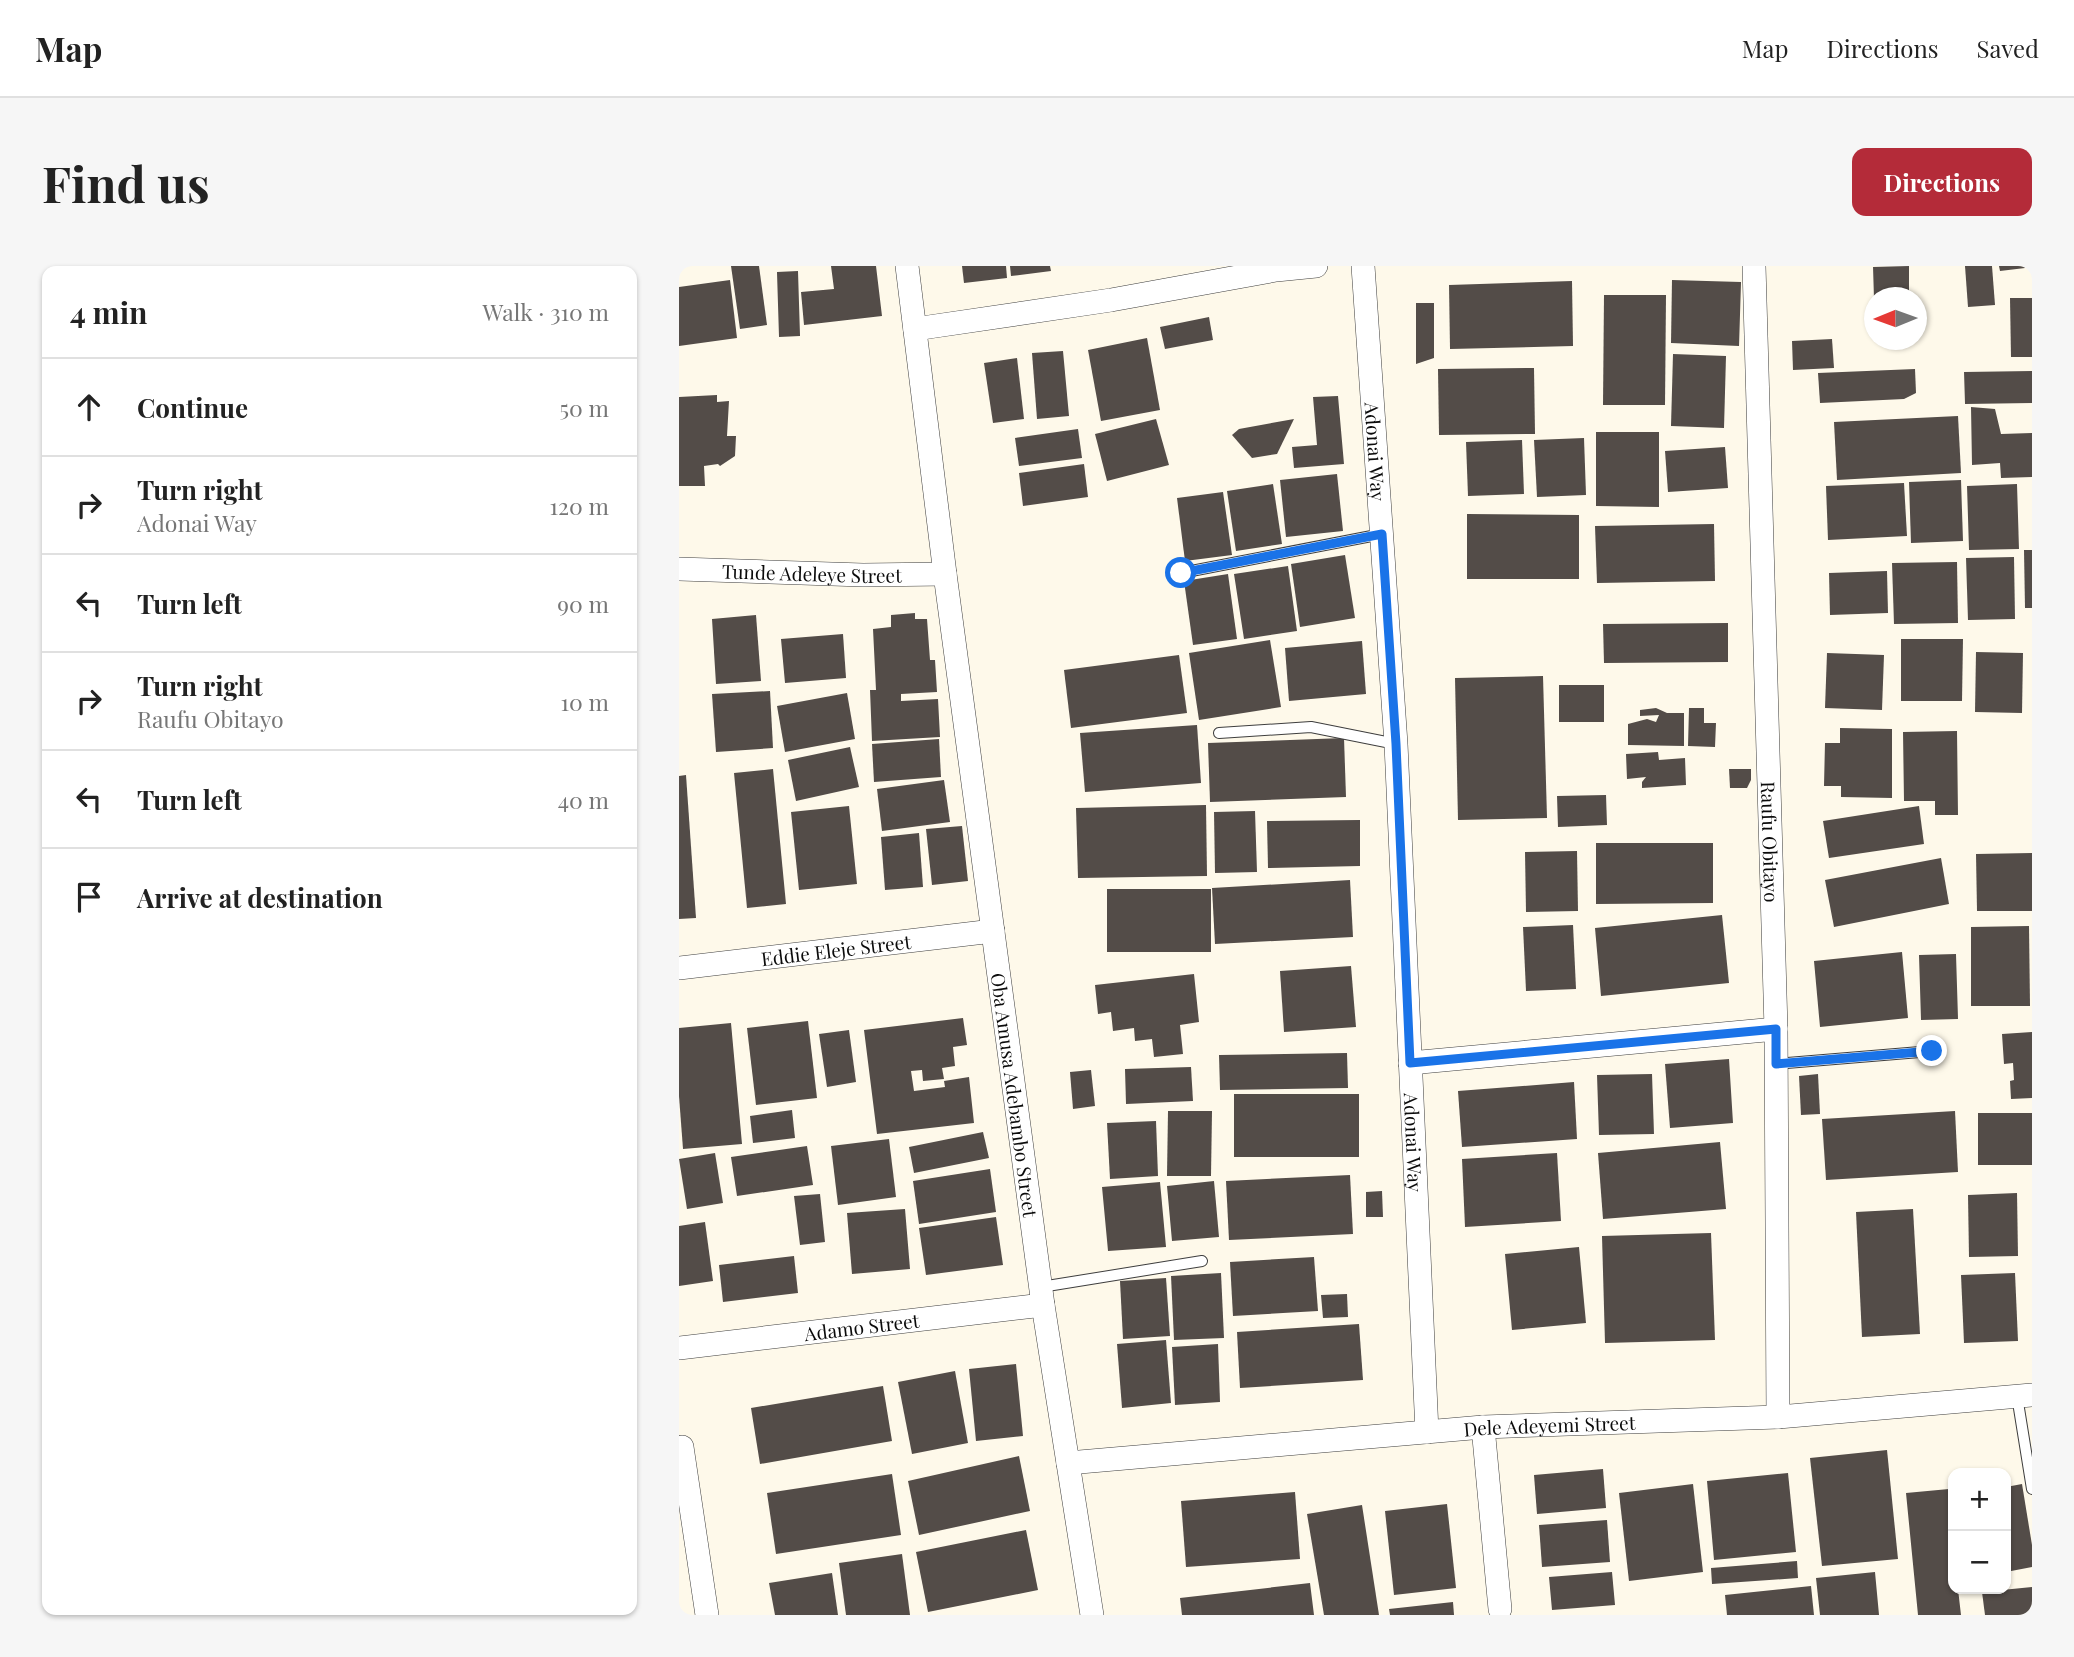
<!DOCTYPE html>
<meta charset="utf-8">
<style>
:root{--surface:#fff;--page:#f6f6f6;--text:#222;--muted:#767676;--line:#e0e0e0;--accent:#b42b39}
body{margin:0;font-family:"Playfair Display",serif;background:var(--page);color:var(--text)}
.controls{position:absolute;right:21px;bottom:21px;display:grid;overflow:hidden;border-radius:14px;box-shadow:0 2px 5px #0004}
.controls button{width:63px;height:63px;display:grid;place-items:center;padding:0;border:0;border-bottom:2px solid var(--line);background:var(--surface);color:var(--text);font:35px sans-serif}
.compass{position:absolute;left:1185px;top:21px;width:63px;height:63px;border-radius:50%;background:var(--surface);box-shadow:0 2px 5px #0004;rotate:269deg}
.stop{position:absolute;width:21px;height:21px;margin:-16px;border:5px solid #1a73e8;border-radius:50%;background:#fff}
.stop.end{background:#1a73e8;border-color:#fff;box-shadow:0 2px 7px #0008}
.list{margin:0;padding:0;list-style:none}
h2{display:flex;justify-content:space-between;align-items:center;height:91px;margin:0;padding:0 28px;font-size:30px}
h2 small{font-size:23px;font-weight:400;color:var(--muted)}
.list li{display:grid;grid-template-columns:46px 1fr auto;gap:21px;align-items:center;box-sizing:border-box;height:98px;padding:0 28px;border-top:2px solid var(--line)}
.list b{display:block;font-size:26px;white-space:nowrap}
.list p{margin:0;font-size:23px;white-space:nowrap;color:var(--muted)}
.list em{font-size:23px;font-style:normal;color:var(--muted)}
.icon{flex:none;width:38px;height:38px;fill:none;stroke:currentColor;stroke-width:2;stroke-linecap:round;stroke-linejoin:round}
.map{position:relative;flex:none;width:1353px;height:1349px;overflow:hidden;border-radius:14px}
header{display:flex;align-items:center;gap:42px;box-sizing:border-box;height:98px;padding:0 35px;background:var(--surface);border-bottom:2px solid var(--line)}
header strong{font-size:33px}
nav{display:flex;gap:38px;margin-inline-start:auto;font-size:24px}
.intro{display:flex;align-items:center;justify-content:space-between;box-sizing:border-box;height:168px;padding:0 42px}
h1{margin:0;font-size:49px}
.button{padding:18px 32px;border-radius:14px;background:var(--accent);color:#fff;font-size:24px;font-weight:700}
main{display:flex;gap:42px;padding:0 42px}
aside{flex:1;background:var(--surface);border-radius:14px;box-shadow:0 2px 5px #0004}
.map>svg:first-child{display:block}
</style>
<header>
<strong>Map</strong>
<nav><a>Map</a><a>Directions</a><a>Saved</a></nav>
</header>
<div class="intro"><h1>Find us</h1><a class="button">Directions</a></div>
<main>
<aside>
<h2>4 min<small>Walk · 310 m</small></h2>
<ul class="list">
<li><svg class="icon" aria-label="ahead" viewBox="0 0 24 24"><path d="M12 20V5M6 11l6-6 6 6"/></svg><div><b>Continue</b></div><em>50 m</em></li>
<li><svg class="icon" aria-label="right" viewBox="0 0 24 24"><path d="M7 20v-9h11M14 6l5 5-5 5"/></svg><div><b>Turn right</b><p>Adonai Way</p></div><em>120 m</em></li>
<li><svg class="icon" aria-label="left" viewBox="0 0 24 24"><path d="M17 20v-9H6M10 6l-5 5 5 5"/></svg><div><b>Turn left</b></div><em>90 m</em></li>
<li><svg class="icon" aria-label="right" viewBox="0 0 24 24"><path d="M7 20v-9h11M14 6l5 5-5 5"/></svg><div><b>Turn right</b><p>Raufu Obitayo</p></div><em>10 m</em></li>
<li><svg class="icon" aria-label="left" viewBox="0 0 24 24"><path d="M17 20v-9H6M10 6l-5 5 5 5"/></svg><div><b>Turn left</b></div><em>40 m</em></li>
<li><svg class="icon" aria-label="arrive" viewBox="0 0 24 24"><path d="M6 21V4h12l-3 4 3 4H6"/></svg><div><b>Arrive at destination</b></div></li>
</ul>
</aside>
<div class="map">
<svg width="1353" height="1349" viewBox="0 0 1353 1349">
<rect width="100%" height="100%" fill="#fef9ea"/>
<g fill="#534c48">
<polygon points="52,0 80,0 88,59 61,63"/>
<polygon points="152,0 197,0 203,50 125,59 122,26 155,23"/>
<polygon points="283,0 327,0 328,12 285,17"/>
<polygon points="331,0 371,0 372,5 332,10"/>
<polygon points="1230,0 1230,32 1195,32 1194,1"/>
<polygon points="1286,0 1313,0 1316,39 1289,41"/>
<polygon points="1320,0 1346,0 1346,2 1321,5"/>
<polygon points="119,5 121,70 100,71 98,6"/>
<polygon points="51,14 58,72 0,80 0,21"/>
<polygon points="993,14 1062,16 1060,80 992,77"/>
<polygon points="893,15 894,80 771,83 770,19"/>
<polygon points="925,29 987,29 986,139 924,139"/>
<polygon points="1331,32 1353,32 1353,91 1332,91"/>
<polygon points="737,37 755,37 755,92 737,98"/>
<polygon points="530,51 534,74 486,83 481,61"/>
<polygon points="468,72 481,144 422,155 409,84"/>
<polygon points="1153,73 1155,102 1114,104 1113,75"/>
<polygon points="384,85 390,150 358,153 353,87"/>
<polygon points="994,88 1047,90 1045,162 992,160"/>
<polygon points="338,92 345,153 314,157 305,97"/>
<polygon points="855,102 856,168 760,169 759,103"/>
<polygon points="1236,103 1237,127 1225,133 1141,137 1139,107"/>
<polygon points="1353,105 1353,137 1286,138 1285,106"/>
<polygon points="38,129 38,136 50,135 48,170 57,170 56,190 41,200 39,198 25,200 26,220 0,220 0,131"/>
<polygon points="659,130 665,198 615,202 613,181 638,179 634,131"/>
<polygon points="1292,141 1316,143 1322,168 1353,167 1353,211 1322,212 1321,197 1293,199"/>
<polygon points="1279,150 1282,207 1158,214 1155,156"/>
<polygon points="477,153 490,199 428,215 416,168"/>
<polygon points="615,153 598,188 573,192 553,169 560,163"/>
<polygon points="399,163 403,192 340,200 336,172"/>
<polygon points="917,166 980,166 980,241 917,240"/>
<polygon points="905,172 907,229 858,231 855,174"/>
<polygon points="843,174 845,228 789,230 787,176"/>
<polygon points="1046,181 1049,222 989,226 986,185"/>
<polygon points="405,198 409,231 344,240 340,207"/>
<polygon points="658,208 664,265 607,271 601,214"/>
<polygon points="1282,214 1284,275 1232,277 1230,216"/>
<polygon points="1225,217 1228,270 1149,274 1147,220"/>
<polygon points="594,218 603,278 557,285 548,225"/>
<polygon points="1338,218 1340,283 1290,284 1288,220"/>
<polygon points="544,226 553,289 506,295 498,232"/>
<polygon points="788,248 900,249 900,313 788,313"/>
<polygon points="1035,258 1036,315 918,317 916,260"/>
<polygon points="1345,284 1353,284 1353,342 1346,342"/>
<polygon points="666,289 676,352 621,361 612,298"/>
<polygon points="1335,291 1336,353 1289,354 1287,292"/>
<polygon points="1278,296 1279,357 1215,358 1213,297"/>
<polygon points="609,300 618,365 565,373 555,308"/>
<polygon points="1208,305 1209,347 1151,349 1150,307"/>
<polygon points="549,308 558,373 514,379 505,315"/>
<polygon points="236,347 236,353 248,353 251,394 256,394 258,426 222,428 222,435 259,433 261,471 193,475 191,424 197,424 194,363 212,361 212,349"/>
<polygon points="77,349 82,415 37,418 33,353"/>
<polygon points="1049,357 1049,396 925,397 924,358"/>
<polygon points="164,368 167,412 106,417 102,373"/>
<polygon points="1222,373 1284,373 1283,435 1222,435"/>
<polygon points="591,374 602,441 520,454 510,387"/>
<polygon points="683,375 687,428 610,435 606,382"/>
<polygon points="1297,386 1344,387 1343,447 1296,446"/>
<polygon points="1148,387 1205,389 1203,444 1146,442"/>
<polygon points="500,389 508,447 392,462 385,404"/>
<polygon points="864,410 868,552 779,554 776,412"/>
<rect x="880" y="419" width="45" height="37"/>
<polygon points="91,425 94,482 37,486 33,428"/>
<polygon points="168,427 176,473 106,486 98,440"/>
<polygon points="977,442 988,447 1005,447 1005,480 949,479 949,458 968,453 977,456 980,449 961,450 961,444"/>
<polygon points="1010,442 1025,442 1025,457 1037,457 1036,481 1009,480"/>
<polygon points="518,459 522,517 406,526 401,467"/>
<polygon points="1161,462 1213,463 1213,532 1162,531 1162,520 1145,520 1146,477 1161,477"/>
<polygon points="1278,465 1279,549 1256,549 1256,535 1225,535 1224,466"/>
<polygon points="665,472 667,531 531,536 529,477"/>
<polygon points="260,473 262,511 195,516 193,478"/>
<polygon points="171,481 180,521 117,535 109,494"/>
<polygon points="979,486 980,494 1006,492 1007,519 963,522 963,516 967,511 948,513 947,488"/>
<polygon points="94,503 107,638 68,642 55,507"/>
<polygon points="1050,503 1072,503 1072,514 1068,522 1051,522"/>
<polygon points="7,509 17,652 0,653 0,510"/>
<polygon points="265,514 271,556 203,565 198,523"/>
<polygon points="927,529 928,559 879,561 878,530"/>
<polygon points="527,539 528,610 399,612 397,542"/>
<polygon points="170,540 178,618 120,624 112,546"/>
<polygon points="1240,540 1245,578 1150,592 1144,555"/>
<polygon points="576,545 578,606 536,607 535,546"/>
<polygon points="681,554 681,600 589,602 588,555"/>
<polygon points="283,560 289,615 253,619 247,563"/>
<polygon points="240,567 244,621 206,624 202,571"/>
<polygon points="917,577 1034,577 1034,637 917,638"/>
<polygon points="898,585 899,645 847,646 846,586"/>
<polygon points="1353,587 1353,645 1298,645 1297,588"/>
<polygon points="1262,592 1270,638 1155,661 1146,614"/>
<polygon points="671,614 674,671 536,678 533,622"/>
<rect x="428" y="623" width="104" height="63"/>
<polygon points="1043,649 1050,717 922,730 916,662"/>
<polygon points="894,659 897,723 847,725 844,661"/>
<polygon points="1350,660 1351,740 1292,740 1292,661"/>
<polygon points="1223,686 1229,752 1141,761 1135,695"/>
<polygon points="1277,688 1279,753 1242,754 1240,689"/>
<polygon points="672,700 677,761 605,766 601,705"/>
<polygon points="515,708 520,756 501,759 504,788 475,791 473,773 456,775 455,762 434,765 432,746 419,748 416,719"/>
<polygon points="284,752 288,779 274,781 276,800 263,802 265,813 244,815 243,804 232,805 235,825 266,821 265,815 290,811 295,857 198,868 185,764"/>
<polygon points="129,755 138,832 77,839 68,762"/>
<polygon points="52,757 63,878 4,883 0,830 0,762"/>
<polygon points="170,764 177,816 148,821 140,768"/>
<polygon points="1353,766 1353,832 1332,833 1331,815 1335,814 1334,797 1325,798 1323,768"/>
<polygon points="668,787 669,822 541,824 540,789"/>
<polygon points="1050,793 1054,857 991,862 986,798"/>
<polygon points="512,801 514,835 447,838 446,803"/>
<polygon points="412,804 416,840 394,843 391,806"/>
<polygon points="973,808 975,868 920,869 918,809"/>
<polygon points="1139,808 1141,848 1122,849 1120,810"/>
<polygon points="895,816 898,873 783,881 779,825"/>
<rect x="555" y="828" width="125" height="63"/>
<polygon points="113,844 116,872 74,877 71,850"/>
<polygon points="489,845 533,845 532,910 488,910"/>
<polygon points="1276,845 1279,906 1147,914 1143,853"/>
<rect x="1299" y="847" width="54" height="52"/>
<polygon points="477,855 479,910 431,913 428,857"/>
<polygon points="304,866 310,892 235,907 230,881"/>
<polygon points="210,873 217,931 159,939 152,880"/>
<polygon points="1041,876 1047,943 924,953 919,887"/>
<polygon points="128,880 134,919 58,930 52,891"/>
<polygon points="36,887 44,937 8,943 0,893"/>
<polygon points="878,887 882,955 786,961 783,893"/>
<polygon points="311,903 317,946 240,958 234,915"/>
<polygon points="671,909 674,968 550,974 547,915"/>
<polygon points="535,915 540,971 493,975 488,920"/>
<polygon points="481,916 487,981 429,985 423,921"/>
<polygon points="703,925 704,951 687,951 687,926"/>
<polygon points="1338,927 1339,990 1290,991 1289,929"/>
<polygon points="141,928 146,976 121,979 115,930"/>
<polygon points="226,943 231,1003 173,1008 168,947"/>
<polygon points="1234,943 1241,1068 1183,1071 1177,946"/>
<polygon points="317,951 324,999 247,1009 240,962"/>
<polygon points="26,956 34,1015 0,1020 0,960"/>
<polygon points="1032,967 1036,1074 926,1077 923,970"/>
<polygon points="900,981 907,1057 833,1064 826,988"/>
<polygon points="115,990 119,1027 44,1036 40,999"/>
<polygon points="635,991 639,1045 554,1050 551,996"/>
<polygon points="542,1007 545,1072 495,1074 492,1010"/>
<polygon points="1336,1007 1339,1075 1285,1077 1282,1009"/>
<polygon points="487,1012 491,1070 444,1073 441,1015"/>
<polygon points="668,1028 669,1051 644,1052 642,1029"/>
<polygon points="680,1058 684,1114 561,1122 558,1066"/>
<polygon points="487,1074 492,1137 443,1142 438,1078"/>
<polygon points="539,1078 541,1136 496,1139 493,1081"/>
<polygon points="337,1098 344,1170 297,1175 290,1103"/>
<polygon points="276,1105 289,1177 233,1188 219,1116"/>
<polygon points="204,1120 213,1175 81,1198 72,1142"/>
<polygon points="1208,1184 1219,1293 1143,1300 1131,1192"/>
<polygon points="340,1190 351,1245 240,1269 229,1215"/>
<polygon points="924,1203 927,1242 858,1248 855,1209"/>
<polygon points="1109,1207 1117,1286 1035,1294 1028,1215"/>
<polygon points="213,1208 222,1269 97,1288 88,1227"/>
<polygon points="1014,1218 1024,1306 950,1315 940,1227"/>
<polygon points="1343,1218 1353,1279 1353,1301 1327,1306 1327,1221"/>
<polygon points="1270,1223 1274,1270 1274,1323 1279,1323 1282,1349 1239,1349 1227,1227"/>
<polygon points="616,1226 621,1293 507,1301 502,1235"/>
<polygon points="768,1238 777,1322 715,1329 706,1245"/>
<polygon points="683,1239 700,1349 645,1349 628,1248"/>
<polygon points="928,1254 931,1296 863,1301 860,1259"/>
<polygon points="347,1264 359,1324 249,1346 237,1286"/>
<polygon points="223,1288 231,1349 167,1349 160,1297"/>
<polygon points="1118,1295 1119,1312 1033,1318 1032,1302"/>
<polygon points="933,1306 936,1339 873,1344 870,1311"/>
<polygon points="1196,1306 1200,1349 1141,1349 1137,1312"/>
<polygon points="153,1307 159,1349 96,1349 90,1317"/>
<polygon points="631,1317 635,1349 503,1349 501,1332"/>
<polygon points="1132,1320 1135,1349 1048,1349 1046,1329"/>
<polygon points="1353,1321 1353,1349 1306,1349 1303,1326"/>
<polygon points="774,1336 775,1349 711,1349 710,1343"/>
</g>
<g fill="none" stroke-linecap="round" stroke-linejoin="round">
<defs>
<g id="lane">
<polyline points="502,307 703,268"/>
<polyline points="540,467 632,461 717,478"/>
<polyline points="1097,798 1253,785"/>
<polyline points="362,1021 523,995"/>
<polyline points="1338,1130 1353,1223"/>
</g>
<g id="street">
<path id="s1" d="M228,0L266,308L364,1039L413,1349"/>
<path id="s2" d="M684,0L717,478L748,1166"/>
<path id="s3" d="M1075,0L1097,763L1099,1151"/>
<polyline points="236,63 432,34 597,4 637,0"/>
<path id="s4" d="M0,303L184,309L266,308"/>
<path id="s5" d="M0,702L314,665"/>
<polyline points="731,797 1097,763"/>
<path id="s6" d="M0,1082L364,1039"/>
<polyline points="804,1161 821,1343"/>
<polyline points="3,1181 28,1349"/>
<path id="s7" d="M389,1197L804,1161L1099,1151L1353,1129"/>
</g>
</defs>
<use href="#lane" stroke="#3e3e3e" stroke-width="12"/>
<use href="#street" stroke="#3e3e3e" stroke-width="24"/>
<use href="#lane" stroke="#fff" stroke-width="10"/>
<use href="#street" stroke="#fff" stroke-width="23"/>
</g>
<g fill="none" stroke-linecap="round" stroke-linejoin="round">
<polyline stroke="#1a73e8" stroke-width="9" points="502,307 703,268 717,478 731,797 1097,763 1097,798 1253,785"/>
</g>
<g text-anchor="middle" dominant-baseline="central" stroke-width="7" stroke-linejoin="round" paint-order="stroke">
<g font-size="19" fill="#0b0b0b" stroke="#fff">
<text stroke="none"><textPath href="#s2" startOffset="186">Adonai Way</textPath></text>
<text stroke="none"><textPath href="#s4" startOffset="133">Tunde Adeleye Street</textPath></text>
<text stroke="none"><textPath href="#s3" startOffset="576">Raufu Obitayo</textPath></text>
<text stroke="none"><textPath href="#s5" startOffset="158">Eddie Eleje Street</textPath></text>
<text stroke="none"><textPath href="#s1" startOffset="836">Oba Amusa Adebambo Street</textPath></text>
<text stroke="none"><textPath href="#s2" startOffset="878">Adonai Way</textPath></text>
<text stroke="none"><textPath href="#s6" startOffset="184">Adamo Street</textPath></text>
<text stroke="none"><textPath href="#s7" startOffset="483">Dele Adeyemi Street</textPath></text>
</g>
</g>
</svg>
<div class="controls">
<button>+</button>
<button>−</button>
</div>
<svg class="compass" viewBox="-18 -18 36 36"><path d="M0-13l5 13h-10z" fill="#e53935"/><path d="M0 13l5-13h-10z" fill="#767676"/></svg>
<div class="stop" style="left:502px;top:307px"></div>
<div class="stop end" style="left:1253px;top:785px"></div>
</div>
</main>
